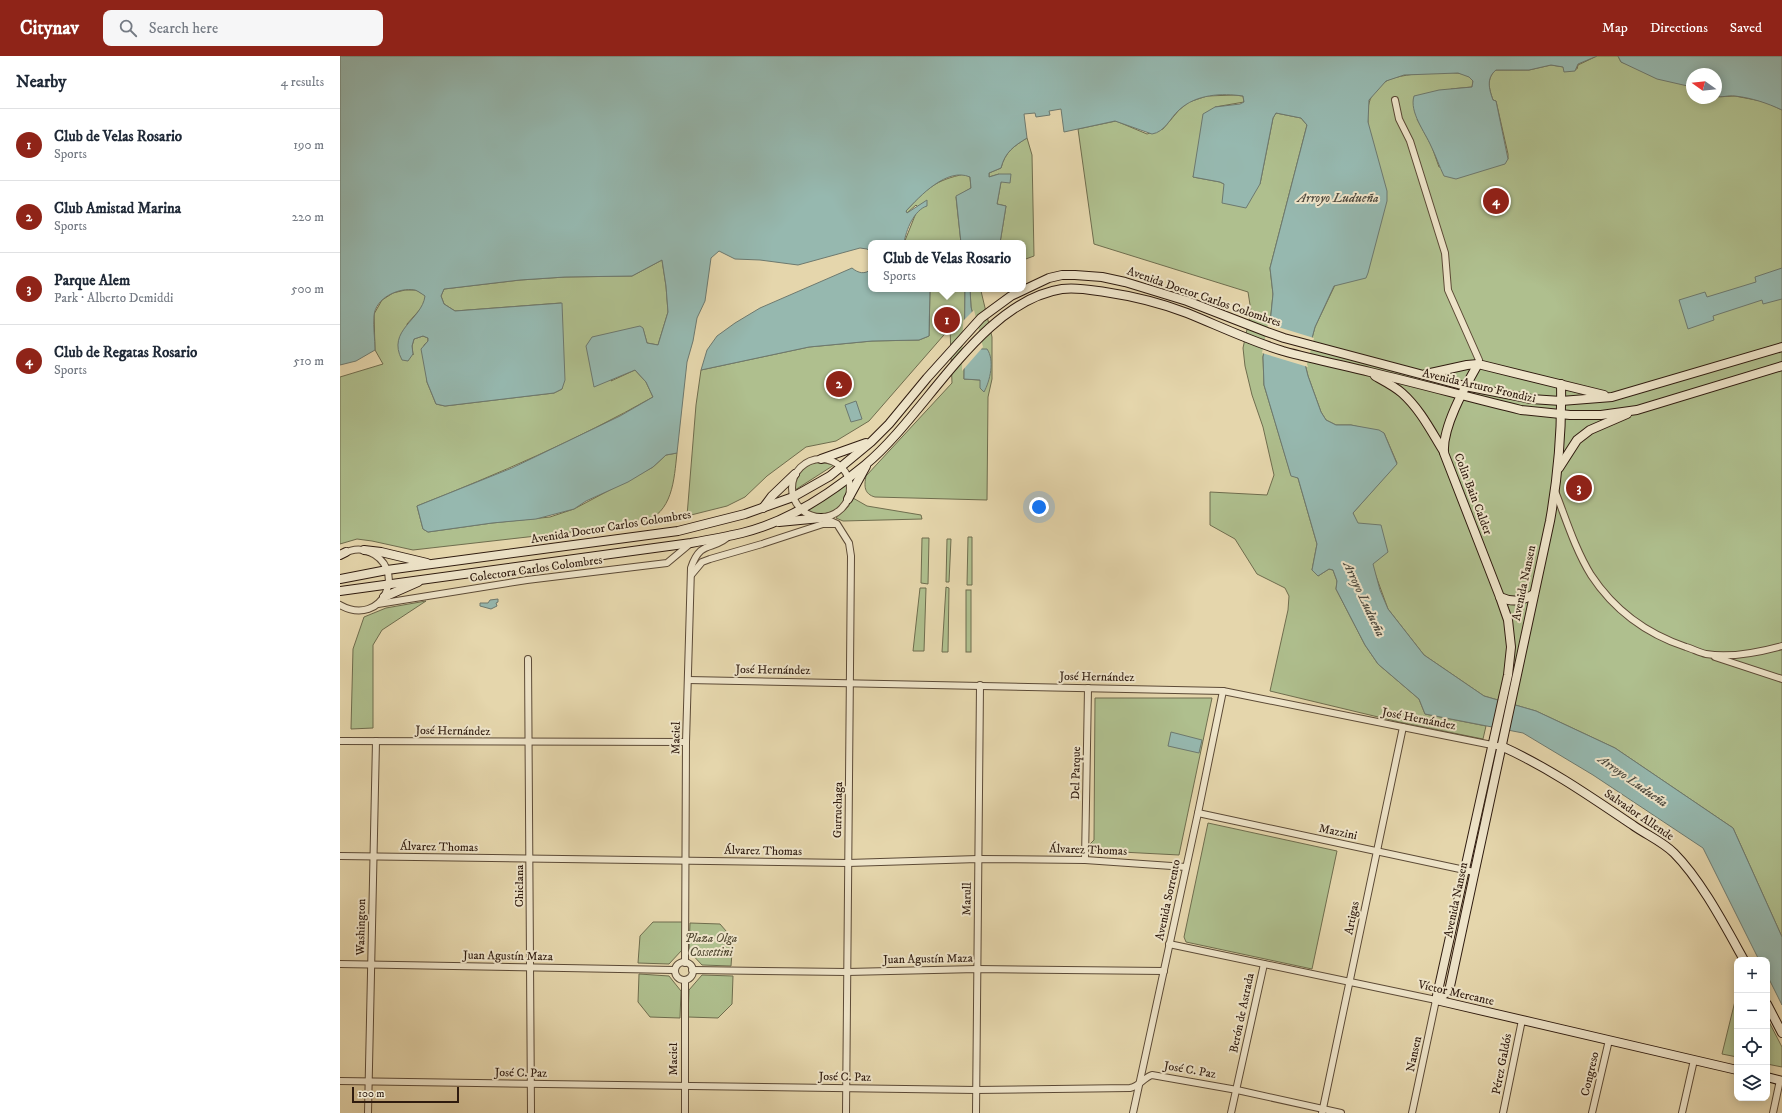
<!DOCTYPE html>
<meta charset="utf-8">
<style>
:root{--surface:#fff;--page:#f6f6f7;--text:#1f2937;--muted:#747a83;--line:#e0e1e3;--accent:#8f2418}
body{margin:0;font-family:"IM FELL DW Pica",serif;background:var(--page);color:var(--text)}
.controls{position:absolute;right:12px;bottom:12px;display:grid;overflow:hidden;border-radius:8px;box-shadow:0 2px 10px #0003}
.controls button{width:36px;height:36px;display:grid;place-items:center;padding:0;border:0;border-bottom:1px solid var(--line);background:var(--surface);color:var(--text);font:20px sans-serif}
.compass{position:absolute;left:1346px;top:12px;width:36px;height:36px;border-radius:50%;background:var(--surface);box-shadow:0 2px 10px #0003;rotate:285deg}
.scale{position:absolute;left:12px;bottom:10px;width:107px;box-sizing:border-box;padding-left:4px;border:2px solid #2f1b0f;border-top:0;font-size:11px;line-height:14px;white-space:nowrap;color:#2f1b0f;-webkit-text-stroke:3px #eee4c9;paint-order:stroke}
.you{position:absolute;left:699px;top:451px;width:14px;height:14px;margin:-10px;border:3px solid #fff;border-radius:50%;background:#1a73e8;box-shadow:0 0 0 6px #1a73e833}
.badge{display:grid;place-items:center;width:26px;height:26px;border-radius:50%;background:var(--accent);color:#fff;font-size:13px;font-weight:700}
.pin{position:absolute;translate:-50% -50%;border:2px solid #fff;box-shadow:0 1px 4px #0006}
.popup{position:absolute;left:528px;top:184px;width:158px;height:52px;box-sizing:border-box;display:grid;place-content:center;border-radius:8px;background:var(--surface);filter:drop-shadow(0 1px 3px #0005);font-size:13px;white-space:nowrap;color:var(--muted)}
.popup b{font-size:15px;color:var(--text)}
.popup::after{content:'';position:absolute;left:50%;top:100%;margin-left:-8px;border:8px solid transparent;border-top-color:var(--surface)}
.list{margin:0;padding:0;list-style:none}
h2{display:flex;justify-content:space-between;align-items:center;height:52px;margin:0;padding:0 16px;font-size:17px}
h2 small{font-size:13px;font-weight:400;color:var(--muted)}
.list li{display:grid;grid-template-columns:26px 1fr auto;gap:12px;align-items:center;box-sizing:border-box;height:72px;padding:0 16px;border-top:1px solid var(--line)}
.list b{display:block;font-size:15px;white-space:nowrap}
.list p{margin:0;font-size:13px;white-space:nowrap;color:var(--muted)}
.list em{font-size:13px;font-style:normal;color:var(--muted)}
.icon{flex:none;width:22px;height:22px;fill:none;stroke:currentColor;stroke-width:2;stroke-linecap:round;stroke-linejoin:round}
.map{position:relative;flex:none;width:1442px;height:1057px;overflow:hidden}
header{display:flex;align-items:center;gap:24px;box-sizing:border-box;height:56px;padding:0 20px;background:var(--accent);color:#fff}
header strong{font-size:19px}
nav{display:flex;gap:22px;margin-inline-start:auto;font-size:14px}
.search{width:280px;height:36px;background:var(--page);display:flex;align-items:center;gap:10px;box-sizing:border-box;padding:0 14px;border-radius:8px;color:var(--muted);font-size:15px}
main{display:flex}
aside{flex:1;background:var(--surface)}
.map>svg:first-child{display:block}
</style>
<header>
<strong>Citynav</strong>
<div class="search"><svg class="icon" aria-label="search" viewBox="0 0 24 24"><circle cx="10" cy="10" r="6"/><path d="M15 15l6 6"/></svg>Search here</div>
<nav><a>Map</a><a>Directions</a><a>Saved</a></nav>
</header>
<main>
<aside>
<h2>Nearby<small>4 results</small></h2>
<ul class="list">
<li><span class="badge">1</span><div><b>Club de Velas Rosario</b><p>Sports</p></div><em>190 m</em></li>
<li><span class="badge">2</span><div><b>Club Amistad Marina</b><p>Sports</p></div><em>220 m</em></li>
<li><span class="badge">3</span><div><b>Parque Alem</b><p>Park · Alberto Demiddi</p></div><em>500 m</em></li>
<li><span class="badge">4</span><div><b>Club de Regatas Rosario</b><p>Sports</p></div><em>510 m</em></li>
</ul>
</aside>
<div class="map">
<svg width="1442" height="1057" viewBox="0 0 1442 1057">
<rect width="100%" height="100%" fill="#e5d6ac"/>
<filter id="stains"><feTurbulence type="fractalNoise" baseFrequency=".005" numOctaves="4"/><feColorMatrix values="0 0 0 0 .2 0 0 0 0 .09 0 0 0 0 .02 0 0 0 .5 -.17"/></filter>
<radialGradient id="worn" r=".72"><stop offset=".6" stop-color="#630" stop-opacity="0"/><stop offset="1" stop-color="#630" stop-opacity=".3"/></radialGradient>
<g fill="#afbf8e" stroke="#6f6d4e">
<path d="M1257,0H1278L1281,6L1352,31V42L1395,40L1426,46L1442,54V881L1393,772L1275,692L1196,655L1144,640L1084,599L1048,553L1013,457L1057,407L1044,377L1011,369H996L986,364L981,356L968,320L965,308L975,271L995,229L1028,66C1027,47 1029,39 1045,26C1055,17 1117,13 1129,20C1130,21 1132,24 1133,25L1132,31L1111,33L1077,63L1092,91L1099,111L1163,108L1168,103V98L1156,45L1153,44C1149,33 1146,22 1156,14H1189L1211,9L1237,13L1238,9Z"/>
<polygon points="894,39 903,40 904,46 875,51 853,121 880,126 884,128 920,128 933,62 936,57 961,62 967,69 930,212 933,238 930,268 923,301 924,329 951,419 958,422 977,488 972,514 978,520 989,513 993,514 997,525 996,533 1025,589 1038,608 1079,643 1085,658 1146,670 1143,683 1059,666 930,635 948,554 949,540 945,532 917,518 895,483 870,469 870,436 927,439 934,419 923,371 912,339 905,310 903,292 911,255 908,236 754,188 738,73 776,65 807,78 823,73 839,54 849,46 867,40"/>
<path d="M687,82L692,99L694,200L683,204V187H660L666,150L657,148L661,126L659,118L649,121V117L661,112C665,96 674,90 687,82Z"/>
<path d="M625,118L630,121L631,132L616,141L621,187H564L576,157L579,152L576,149L567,157L566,155C586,133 595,124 625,118Z"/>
<path d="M322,204L326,230L328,256L318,289L307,287L303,273L271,325L295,314L306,326L313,341C237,384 158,418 77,450L83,473L88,476L152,467L210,461L234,453L313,411L326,399L337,397C334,423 333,458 302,466V468L73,494L32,485L17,483L0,488V321L43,308L35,294L34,258L42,244L53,237L65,234H76L86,240L84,249L67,268L73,299L72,290L74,283L83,280L88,282V285L84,289L87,326L96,348L105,350L214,337L222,333L221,247L115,255L104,248L101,240L104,233L180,224L225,221L292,220Z"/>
<path d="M590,233H625L624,323L640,324L641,294L631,251L630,233H643L641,235L652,281V323L648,341L647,444L535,441C524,438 524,430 526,420L612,327L610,272L529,365L496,385L466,391L427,420L405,441L387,450L347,460L356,349L361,314L469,291L532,285L579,284L589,280Z"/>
<path d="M480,406L494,409L455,434C450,419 466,407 480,406Z"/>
<path d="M508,428C508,452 487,465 464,454Z"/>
<polygon points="513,442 527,450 581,459 582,463 503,465 496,462 508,451"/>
<polygon points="628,481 632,481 632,529 627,529"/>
<polygon points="582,482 589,482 588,528 581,527"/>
<polygon points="607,483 611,483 609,526 606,526"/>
<polygon points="606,531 609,532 608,596 602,596"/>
<polygon points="580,532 586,532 584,595 573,595"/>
<rect x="626" y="534" width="5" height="62"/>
<polygon points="86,545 42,574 33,589 33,672 11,673 13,593 24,561 46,552"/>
<polygon points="755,642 872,642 839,799 762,795 758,798 750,788 754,784"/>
<polygon points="868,767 997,795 972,913 846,886 844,881"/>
<polygon points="313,866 343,866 342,894 329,908 298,907 300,880"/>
<polygon points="350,867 380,868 393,883 391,910 362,909 349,895"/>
<polygon points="299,918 329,920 341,935 340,962 310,961 298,946"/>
<polygon points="362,919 393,920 392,948 378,962 348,961 349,934"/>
<polygon points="1397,937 1397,1001 1382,998"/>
<polygon points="1427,962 1442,991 1442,1011 1427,1008"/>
</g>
<g fill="#96b8af" stroke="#6d796f">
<path d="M0,0H1257L1238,8L1235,15L1224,16L1223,11L1211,9L1189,14H1156C1146,22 1149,33 1153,44L1156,45L1168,103L1165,108L1116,123L1104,120C1099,110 1096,100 1091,90C1085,76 1069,56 1074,40L1099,34L1132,31L1133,25L1129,21L1118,17L1064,19L1046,25L1029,44L1028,66L1047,135V145L1028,217L1026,222L994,230L975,271L965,308L968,320L981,356L986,364L996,369H1011L1039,374L1044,377L1057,408L1013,457L1018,467L1041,469L1048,496L1033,508L1040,534L1048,553L1084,599L1144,640L1196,655L1275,692L1393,772L1442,881V949L1427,919V904H1419L1363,792L1253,719L1183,677L1085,658L1079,643L1038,608L1025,589L996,533L997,525L993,514L989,513L978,520L972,514L977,488L958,422L951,420L924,329L923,301L930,268L933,238L930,212L967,69L961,62L936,57L933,62L920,128L906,152L882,147L884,128L880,126L853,121L863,58L875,51L900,48L904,46L903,40C882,37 856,38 839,54C830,62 825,76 812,78L775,65L724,76L721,53L709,55L710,59L696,61L695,57L684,58L687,82C674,90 665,96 661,112L649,117V121L659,118H671L670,127L661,126L657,148L666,150L660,187H621L616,140L631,132L630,121C607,111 580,140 566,155L567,157L587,144V150C574,154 566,174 564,187H531V196L527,193L520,192L458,209L420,204L395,203L379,195L371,202L365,245L357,262L353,285L347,306L337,397L326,399L313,411L288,426L246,445L234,453L196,463L152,467L88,476L83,473L77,450L172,412L280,360L313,341L306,326L295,314L254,331L246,290L252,281L300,270L303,272L307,287L318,289L328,256L326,230L322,204L292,220L225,221L180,224L104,233L101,240L104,248L115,255L222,247L225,324L222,333L214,337L105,350L96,348L87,326L81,293L88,285V282L83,280L74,283L72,290L73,298L68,305L62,304C46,274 82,264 85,240C82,238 78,235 75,234C59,231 35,242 34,260C33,271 35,283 35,294L16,305L0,309Z"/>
<path d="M1278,0H1442V54C1427,47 1412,42 1395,40C1388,39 1382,42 1376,40V18H1352V31L1317,23L1281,6Z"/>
<path d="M512,212C518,217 525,219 531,213V233H590L589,280L579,284L532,285L469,291L361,314L367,294L377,280L395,267L420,252Z"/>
<polygon points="1442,212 1442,243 1423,248 1422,244 1373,260 1374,264 1348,273 1339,244 1365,236 1367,241 1416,226 1415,221"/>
<path d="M625,233H630L631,251L641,293H647C655,304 650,325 644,336L640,332V324L624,323Z"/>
<polygon points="516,345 522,363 511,366 505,349"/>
<polygon points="158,543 158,546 156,547 157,550 151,553 140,550 140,547 148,547 150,544"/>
<polygon points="831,676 862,684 859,697 828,690"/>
</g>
<g fill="#e5d6ac">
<polygon points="634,254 643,291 622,315 623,265"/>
<polygon points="928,268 974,282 967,308 968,311 922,297"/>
</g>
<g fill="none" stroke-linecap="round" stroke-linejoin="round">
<defs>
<g id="street">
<polyline points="1055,44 1059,63 1070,85 1105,197 1108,234 1139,304 1138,308"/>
<circle cx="481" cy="432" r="29"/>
<path d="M1215,435C1226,463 1235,493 1251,519C1274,554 1307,578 1346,591C1353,593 1360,597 1366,598C1389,602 1420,596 1442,590"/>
<polyline points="484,462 497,468 509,487 511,500 506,1057"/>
<polyline points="352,518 362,506 370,503 422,488 483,468 495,468"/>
<polyline points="38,548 187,524 327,507 351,487"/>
<path d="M0,549C43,573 70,511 27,495C19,492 10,494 3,498"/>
<polyline points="1375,601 1442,623"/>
<polyline points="188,603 191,1057"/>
<polyline points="348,624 883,635 1157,690"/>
<polyline points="0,685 346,686"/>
<polyline points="858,757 1134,816"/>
<polyline points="0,800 508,807 638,803 745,804 846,811"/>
<polyline points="745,804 748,632"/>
<polyline points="829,888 1096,944 1072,1057"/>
<circle cx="344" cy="915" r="9"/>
<path d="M345,907L346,686L351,512C361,482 374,496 390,479"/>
<polyline points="0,908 335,914"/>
<polyline points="352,914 507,916 637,913 824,915"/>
<path d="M0,1025L636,1034L790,1032C800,1030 803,1022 812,1019L897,1034L1001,1057"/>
<polyline points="28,1057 36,685"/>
<polyline points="345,1057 345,924"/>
<polyline points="636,1057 640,629"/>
<polyline points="793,1057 858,757 883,635"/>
<polyline points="891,1057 924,908"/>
<polyline points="982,1057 1063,671"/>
<polyline points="1163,1057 1182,964"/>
<polyline points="1252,1057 1269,984"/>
<polyline points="1342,1057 1354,1004"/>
<polyline points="1433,1057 1440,1024 1442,1024"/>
</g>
<g id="secondary">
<polyline points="1086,318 1127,309 1138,308 1264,339"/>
<path d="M1035,320C1044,325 1054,330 1062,337C1080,353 1091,375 1104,396"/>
<polyline points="481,403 526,387"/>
<polyline points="1219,412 1237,384 1250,374 1287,358"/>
<polyline points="508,443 526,410"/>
<polyline points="423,452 432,440 455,418"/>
<polyline points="439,466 481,462"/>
<polyline points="24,494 41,496 87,507"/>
<polyline points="0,499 6,496"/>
<polyline points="0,523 47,514 338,475 405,458 453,441 490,420 531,386 549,368 587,322 641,262 671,240 709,222 722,219 735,219 762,221 785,226 847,245 927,276 944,282 1125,330 1191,343 1221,345 1272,341 1442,291"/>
<path d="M0,535L351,487C368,484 385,481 402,477C447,466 490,438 525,409C586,359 641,245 722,233C737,231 751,234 765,236C792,240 821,247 847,257C879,270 910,285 943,295C972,303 1001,309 1030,316C1081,328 1131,342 1181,354L1230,359H1261L1297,354L1442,310"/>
<polyline points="44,541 78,526"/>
<path d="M1160,541C1173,547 1182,545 1194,538"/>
<path d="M1161,690C1208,711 1251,741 1294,770C1307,779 1323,786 1334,797C1361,824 1385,870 1404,904"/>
<path d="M1096,944L1168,619L1171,591L1168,564L1160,541L1104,397C1102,371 1125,331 1138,308"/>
<path d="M1096,944L1109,935L1210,465C1218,420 1222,374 1221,328"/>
<polyline points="1096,944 1397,1014"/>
<polyline points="1427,948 1442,977"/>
<polyline points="1427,1021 1442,1025"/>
</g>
</defs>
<use href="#street" stroke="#5c4a36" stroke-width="8"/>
<use href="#secondary" stroke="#2f1b0f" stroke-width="10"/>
<use href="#street" stroke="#eee4c9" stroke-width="6"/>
<use href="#secondary" stroke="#eee4c9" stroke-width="8"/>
</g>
<g text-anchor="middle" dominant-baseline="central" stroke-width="4" stroke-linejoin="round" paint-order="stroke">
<g font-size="12" fill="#2f1b0f" stroke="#eee4c9">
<text transform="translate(864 241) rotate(19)">Avenida Doctor Carlos Colombres</text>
<text transform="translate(1139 330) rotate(13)">Avenida Arturo Frondizi</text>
<text transform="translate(1133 438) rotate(69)">Colin Bain Calder</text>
<text transform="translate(271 471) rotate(-9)">Avenida Doctor Carlos Colombres</text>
<text transform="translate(196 513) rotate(-8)">Colectora Carlos Colombres</text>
<text transform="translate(1184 527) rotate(-78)">Avenida Nansen</text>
<text transform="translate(433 614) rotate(1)">José Hernández</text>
<text transform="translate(757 621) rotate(1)">José Hernández</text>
<text transform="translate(1079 663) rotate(11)">José Hernández</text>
<text transform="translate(113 675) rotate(1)">José Hernández</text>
<text transform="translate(336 682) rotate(-89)">Maciel</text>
<text transform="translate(736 717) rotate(-89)">Del Parque</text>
<text transform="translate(498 754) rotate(-89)">Gurruchaga</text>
<text transform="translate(1299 759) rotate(34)">Salvador Allende</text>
<text transform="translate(998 776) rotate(12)">Mazzini</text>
<text transform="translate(99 791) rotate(1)">Álvarez Thomas</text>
<text transform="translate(748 794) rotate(2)">Álvarez Thomas</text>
<text transform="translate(423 795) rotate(1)">Álvarez Thomas</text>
<text transform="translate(179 830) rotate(-90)">Chiclana</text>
<text transform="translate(627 843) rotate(-89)">Marull</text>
<text transform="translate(828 844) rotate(-78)">Avenida Sorrento</text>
<text transform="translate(1116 844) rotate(-78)">Avenida Nansen</text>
<text transform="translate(1012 862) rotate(-78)">Artigas</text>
<text transform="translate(21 871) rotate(-89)">Washington</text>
<text transform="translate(168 900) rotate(1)">Juan Agustín Maza</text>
<text transform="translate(588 903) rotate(-1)">Juan Agustín Maza</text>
<text transform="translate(1116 937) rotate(13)">Víctor Mercante</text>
<text transform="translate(902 957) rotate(-78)">Berón de Astrada</text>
<text transform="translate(1074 998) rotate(-78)">Nansen</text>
<text transform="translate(333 1003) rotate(-90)">Maciel</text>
<text transform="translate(1162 1008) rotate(-79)">Pérez Galdós</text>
<text transform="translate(850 1014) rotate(10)">José C. Paz</text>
<text transform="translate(181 1017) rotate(1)">José C. Paz</text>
<text transform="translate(1250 1018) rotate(-77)">Congreso</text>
<text transform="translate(505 1021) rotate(1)">José C. Paz</text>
</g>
<g font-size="12" font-style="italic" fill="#554c35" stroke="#eee4c9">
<text x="371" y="882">Plaza Olga<tspan x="371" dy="14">Cossettini</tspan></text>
</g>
<g font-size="13" font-style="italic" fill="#4e4a3f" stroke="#eee4c9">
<text x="998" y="142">Arroyo Ludueña</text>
<text transform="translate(1024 543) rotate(65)">Arroyo Ludueña</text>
<text transform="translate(1293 725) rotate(35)">Arroyo Ludueña</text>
</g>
</g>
<rect width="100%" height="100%" filter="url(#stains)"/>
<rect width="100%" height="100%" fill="url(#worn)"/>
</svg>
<div class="controls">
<button>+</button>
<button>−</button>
<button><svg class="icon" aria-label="locate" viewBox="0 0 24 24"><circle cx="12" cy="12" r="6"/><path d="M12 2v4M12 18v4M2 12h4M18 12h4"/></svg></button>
<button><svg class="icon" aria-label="layers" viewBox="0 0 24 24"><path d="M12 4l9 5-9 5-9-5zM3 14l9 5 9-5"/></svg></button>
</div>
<svg class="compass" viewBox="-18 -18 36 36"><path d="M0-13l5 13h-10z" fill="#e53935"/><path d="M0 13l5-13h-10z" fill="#747a83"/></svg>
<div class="scale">100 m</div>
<div class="you"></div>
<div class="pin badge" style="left:607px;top:264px">1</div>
<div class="popup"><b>Club de Velas Rosario</b>Sports</div>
<div class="pin badge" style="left:499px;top:328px">2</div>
<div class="pin badge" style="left:1239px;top:432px">3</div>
<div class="pin badge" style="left:1156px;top:145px">4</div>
</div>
</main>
